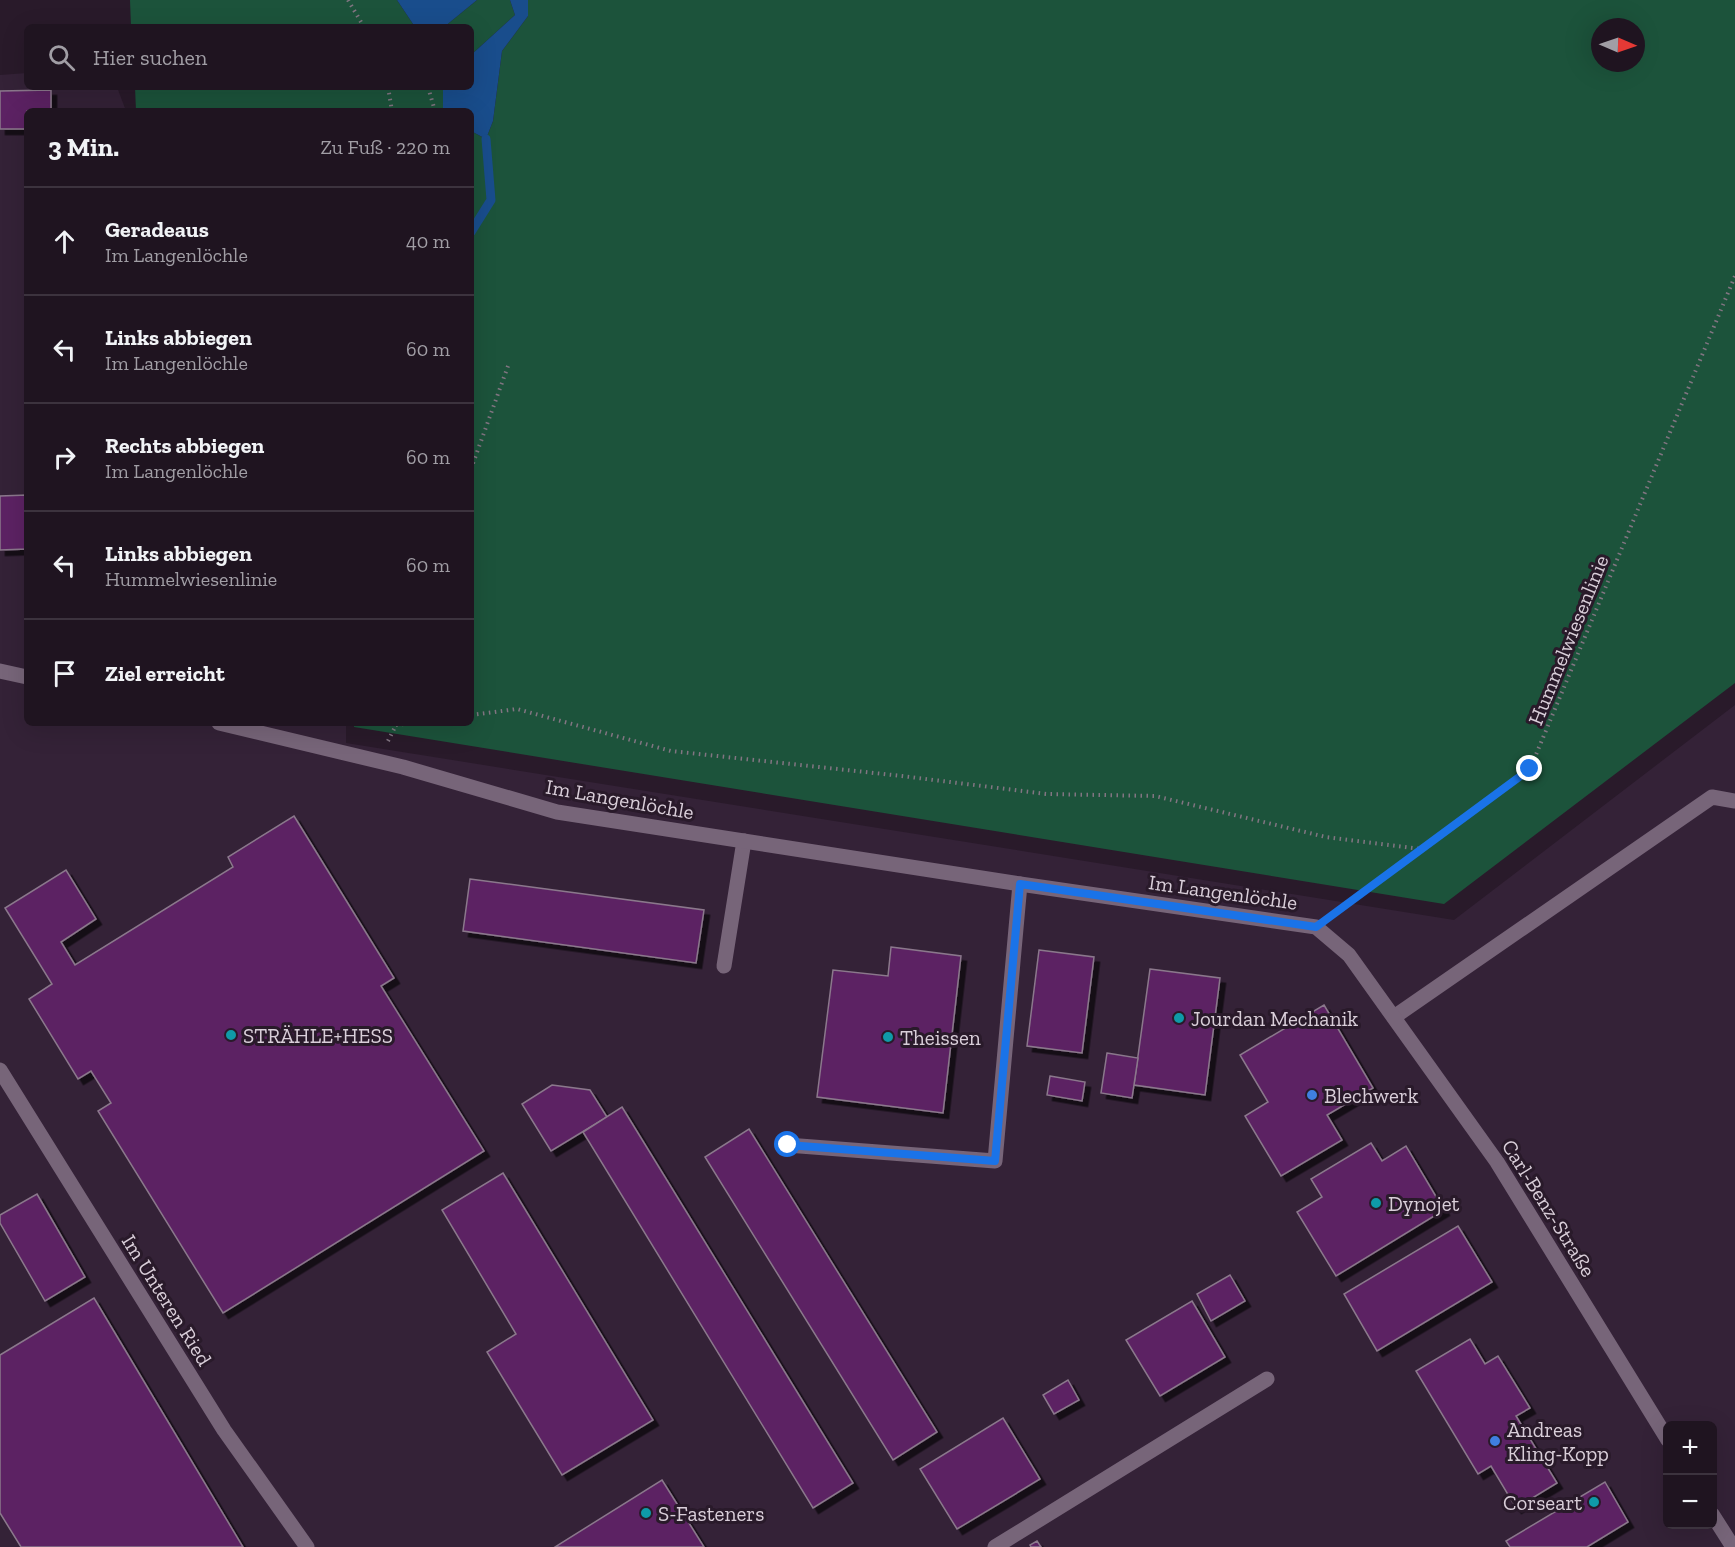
<!DOCTYPE html>
<html lang="de">
<meta charset="utf-8">
<style>
:root{--surface:#1f1420;--page:#2c212d;--text:#f1f3f6;--muted:#a19ea5;--line:#3c333e}
body{margin:0;font-family:"Zilla Slab",serif;background:var(--page);color:var(--text)}
.controls{position:absolute;right:18px;bottom:18px;display:grid;overflow:hidden;border-radius:9px;box-shadow:0 6px 24px #0002}
.controls button{width:54px;height:54px;display:grid;place-items:center;padding:0;border:0;border-bottom:2px solid var(--line);background:var(--surface);color:var(--text);font:30px sans-serif}
.compass{position:absolute;left:1591px;top:18px;width:54px;height:54px;border-radius:50%;background:var(--surface);box-shadow:0 6px 24px #0002;rotate:92deg}
.stop{position:absolute;width:18px;height:18px;margin:-14px;border:4px solid #1a73e8;border-radius:50%;background:#fff}
.stop.end{background:#1a73e8;border-color:#fff;box-shadow:0 2px 6px #0008}
.list{margin:0;padding:0;list-style:none}
h2{display:flex;justify-content:space-between;align-items:center;height:78px;margin:0;padding:0 24px;font-size:26px}
h2 small{font-size:20px;font-weight:400;color:var(--muted)}
.list li{display:grid;grid-template-columns:39px 1fr auto;gap:18px;align-items:center;box-sizing:border-box;height:108px;padding:0 24px;border-top:2px solid var(--line)}
.list b{display:block;font-size:22px;white-space:nowrap}
.list p{margin:0;font-size:20px;white-space:nowrap;color:var(--muted)}
.list em{font-size:20px;font-style:normal;color:var(--muted)}
.icon{flex:none;width:33px;height:33px;fill:none;stroke:currentColor;stroke-width:2;stroke-linecap:round;stroke-linejoin:round}
.map{position:relative;flex:none;width:1735px;height:1547px;overflow:hidden}
.search{position:absolute;background:var(--surface);box-shadow:0 6px 24px #0002;left:24px;top:24px;width:450px;height:66px;display:flex;align-items:center;gap:15px;box-sizing:border-box;padding:0 21px;border-radius:9px;color:var(--muted);font-size:22px}
.panel{position:absolute;background:var(--surface);box-shadow:0 6px 24px #0002;left:24px;top:108px;width:450px;height:618px;border-radius:9px}
.map>svg:first-child{display:block}
</style>
<div class="map">
<svg width="1735" height="1547" viewBox="0 0 1735 1547">
<defs>
<filter id="shadow"><feDropShadow dx="5.5" dy="5.5" stdDeviation="0" flood-color="#0009"/></filter>
</defs>
<rect width="100%" height="100%" fill="#291a2a"/>
<path fill="#342237" fill-rule="evenodd" d="M27,73V87H117L126,111H27V723H346V743L1454,920L1735,705V1547H0V75ZM1668,1426H1712V1524H1668Z"/>
<g fill="#1c533b" fill-rule="evenodd">
<polygon points="130,0 397,0 413,24 419,27 131,27"/>
<polygon points="477,0 510,0 515,15 471,55 471,27 444,27"/>
<path d="M528,0H1735V683L1444,904L354,727V723H471V131L486,139L493,121L502,51L528,16ZM1600,27H1636V63H1600Z"/>
<polygon points="135,87 443,87 443,111 136,111"/>
</g>
<g fill="#194d8c">
<polygon points="397,0 477,0 444,27 419,27 413,24"/>
<polygon points="510,0 528,0 528,16 502,51 493,121 486,139 471,131 471,111 443,111 443,87 471,87 471,55 515,15"/>
</g>
<g fill="none" stroke-linecap="round" stroke-linejoin="round">
<polyline stroke="#194d8c" stroke-width="9" points="471,232 491,200 486,139"/>
</g>
<g fill="#5c2463" stroke="#8b788c" stroke-width="1.5" filter="url(#shadow)">
<polygon points="51,90 51,111 27,111 27,129 0,129 0,91"/>
<polygon points="27,495 27,549 0,550 0,496"/>
<polygon points="294,816 394,978 381,986 484,1151 223,1313 98,1111 111,1103 91,1071 78,1079 29,999 52,984 5,908 66,870 96,919 61,942 75,965 233,867 228,857"/>
<polygon points="470,879 704,910 696,963 463,931"/>
<polygon points="891,947 961,956 943,1113 817,1097 833,970 888,976"/>
<polygon points="1039,950 1094,957 1082,1053 1027,1046"/>
<polygon points="1150,969 1220,978 1205,1095 1134,1085"/>
<polygon points="1324,1005 1373,1088 1327,1115 1342,1140 1281,1176 1245,1116 1268,1102 1240,1055"/>
<polygon points="1107,1053 1138,1058 1132,1098 1101,1093"/>
<polygon points="1050,1076 1085,1082 1082,1101 1047,1095"/>
<polygon points="552,1085 590,1090 607,1117 551,1151 522,1104"/>
<polygon points="622,1107 853,1483 813,1508 583,1132"/>
<polygon points="749,1129 937,1432 893,1460 705,1157"/>
<polygon points="1371,1143 1382,1161 1406,1146 1444,1210 1336,1276 1297,1212 1322,1197 1311,1179"/>
<polygon points="503,1173 653,1420 562,1475 487,1352 516,1334 442,1210"/>
<polygon points="37,1194 85,1277 45,1301 0,1223 0,1215"/>
<polygon points="1458,1226 1492,1282 1377,1351 1344,1294"/>
<polygon points="1230,1275 1245,1301 1211,1321 1197,1294"/>
<polygon points="94,1298 243,1547 21,1547 0,1513 0,1355"/>
<polygon points="1192,1301 1225,1357 1160,1396 1126,1340"/>
<polygon points="1470,1339 1485,1364 1498,1356 1530,1408 1516,1416 1557,1483 1516,1508 1491,1466 1478,1474 1416,1371"/>
<polygon points="1068,1380 1079,1400 1054,1414 1043,1395"/>
<polygon points="1003,1418 1040,1479 957,1529 920,1469"/>
<polygon points="662,1480 704,1547 555,1547"/>
<polygon points="1605,1482 1628,1522 1587,1547 1510,1547 1506,1541"/>
<polygon points="1037,1541 1041,1547 1031,1547 1030,1545"/>
</g>
<g fill="none" stroke-linecap="round" stroke-linejoin="round">
<g stroke="#827582" stroke-width="4" stroke-dasharray="1.5 4.5" stroke-linecap="butt">
<polyline points="348,0 364,27"/>
<polyline points="388,87 392,111"/>
<polyline points="428,87 435,111"/>
<polyline points="471,144 476,146"/>
<polyline points="471,469 508,366"/>
<polyline points="471,715 517,709 671,751 902,776 1046,794 1155,796 1326,837 1421,849"/>
<polyline points="396,725 410,723"/>
<polyline points="388,741 397,723"/>
<polyline points="1335,912 1530,769 1735,276"/>
</g>
<g stroke="#776579" stroke-width="15">
<polyline points="724,966 744,841"/>
<polyline points="1394,1017 1712,797 1735,801"/>
<polyline points="995,1547 1267,1379"/>
</g>
<g stroke="#776579" stroke-width="15">
<polyline points="0,671 27,677"/>
<polyline points="219,723 403,767 557,812 1020,884 1316,927 1349,955 1497,1162 1668,1440"/>
<polyline points="0,1070 224,1430 307,1547"/>
<polyline points="787,1145 995,1161 1020,884"/>
<polyline points="1712,1514 1733,1547"/>
</g>
</g>
<g fill="none" stroke-linecap="round" stroke-linejoin="round">
<polyline stroke="#1a73e8" stroke-width="8" points="788,1145 995,1161 1020,884 1316,927 1530,769"/>
</g>
<g fill="#0f9aa8" stroke="#291a2a" stroke-width="2">
<circle cx="1179" cy="1018" r="6"/>
<circle cx="231" cy="1035" r="6"/>
<circle cx="888" cy="1037" r="6"/>
<circle cx="1376" cy="1203" r="6"/>
<circle cx="1594" cy="1502" r="6"/>
<circle cx="646" cy="1513" r="6"/>
</g>
<g fill="#3f7fe0" stroke="#291a2a" stroke-width="2">
<circle cx="1312" cy="1095" r="6"/>
<circle cx="1495" cy="1441" r="6"/>
</g>
<g text-anchor="middle" dominant-baseline="central" stroke-width="6" stroke-linejoin="round" paint-order="stroke">
<g font-size="21" fill="#d9ced9" stroke="#291a2a">
<text transform="translate(1568 640) rotate(-68)">Hummelwiesenlinie</text>
<text transform="translate(620 799) rotate(10)">Im Langenlöchle</text>
<text transform="translate(1223 892) rotate(8)">Im Langenlöchle</text>
<text transform="translate(1549 1208) rotate(58)">Carl-Benz-Straße</text>
<text transform="translate(167 1300) rotate(58)">Im Unteren Ried</text>
</g>
<g font-size="21" fill="#d9ced9" stroke="#291a2a" text-anchor="start">
<text x="1191" y="1018">Jourdan Mechanik</text>
<text x="243" y="1035">STRÄHLE+HESS</text>
<text x="900" y="1037">Theissen</text>
<text x="1324" y="1095">Blechwerk</text>
<text x="1388" y="1203">Dynojet</text>
<text x="1507" y="1429">Andreas<tspan x="1507" dy="24">Kling-Kopp</tspan></text>
<text x="1582" y="1502" text-anchor="end">Corseart</text>
<text x="658" y="1513">S-Fasteners</text>
</g>
</g>
</svg>
<div class="controls">
<button>+</button>
<button>−</button>
</div>
<svg class="compass" viewBox="-18 -18 36 36"><path d="M0-13l5 13h-10z" fill="#e53935"/><path d="M0 13l5-13h-10z" fill="#a19ea5"/></svg>
<div class="stop" style="left:788px;top:1145px"></div>
<div class="stop end" style="left:1530px;top:769px"></div>
<div class="search"><svg class="icon" aria-label="search" viewBox="0 0 24 24"><circle cx="10" cy="10" r="6"/><path d="M15 15l6 6"/></svg>Hier suchen</div>
<section class="panel">
<h2>3 Min.<small>Zu Fuß · 220 m</small></h2>
<ul class="list">
<li><svg class="icon" aria-label="ahead" viewBox="0 0 24 24"><path d="M12 20V5M6 11l6-6 6 6"/></svg><div><b>Geradeaus</b><p>Im Langenlöchle</p></div><em>40 m</em></li>
<li><svg class="icon" aria-label="left" viewBox="0 0 24 24"><path d="M17 20v-9H6M10 6l-5 5 5 5"/></svg><div><b>Links abbiegen</b><p>Im Langenlöchle</p></div><em>60 m</em></li>
<li><svg class="icon" aria-label="right" viewBox="0 0 24 24"><path d="M7 20v-9h11M14 6l5 5-5 5"/></svg><div><b>Rechts abbiegen</b><p>Im Langenlöchle</p></div><em>60 m</em></li>
<li><svg class="icon" aria-label="left" viewBox="0 0 24 24"><path d="M17 20v-9H6M10 6l-5 5 5 5"/></svg><div><b>Links abbiegen</b><p>Hummelwiesenlinie</p></div><em>60 m</em></li>
<li><svg class="icon" aria-label="arrive" viewBox="0 0 24 24"><path d="M6 21V4h12l-3 4 3 4H6"/></svg><div><b>Ziel erreicht</b></div></li>
</ul>
</section>
</div>
